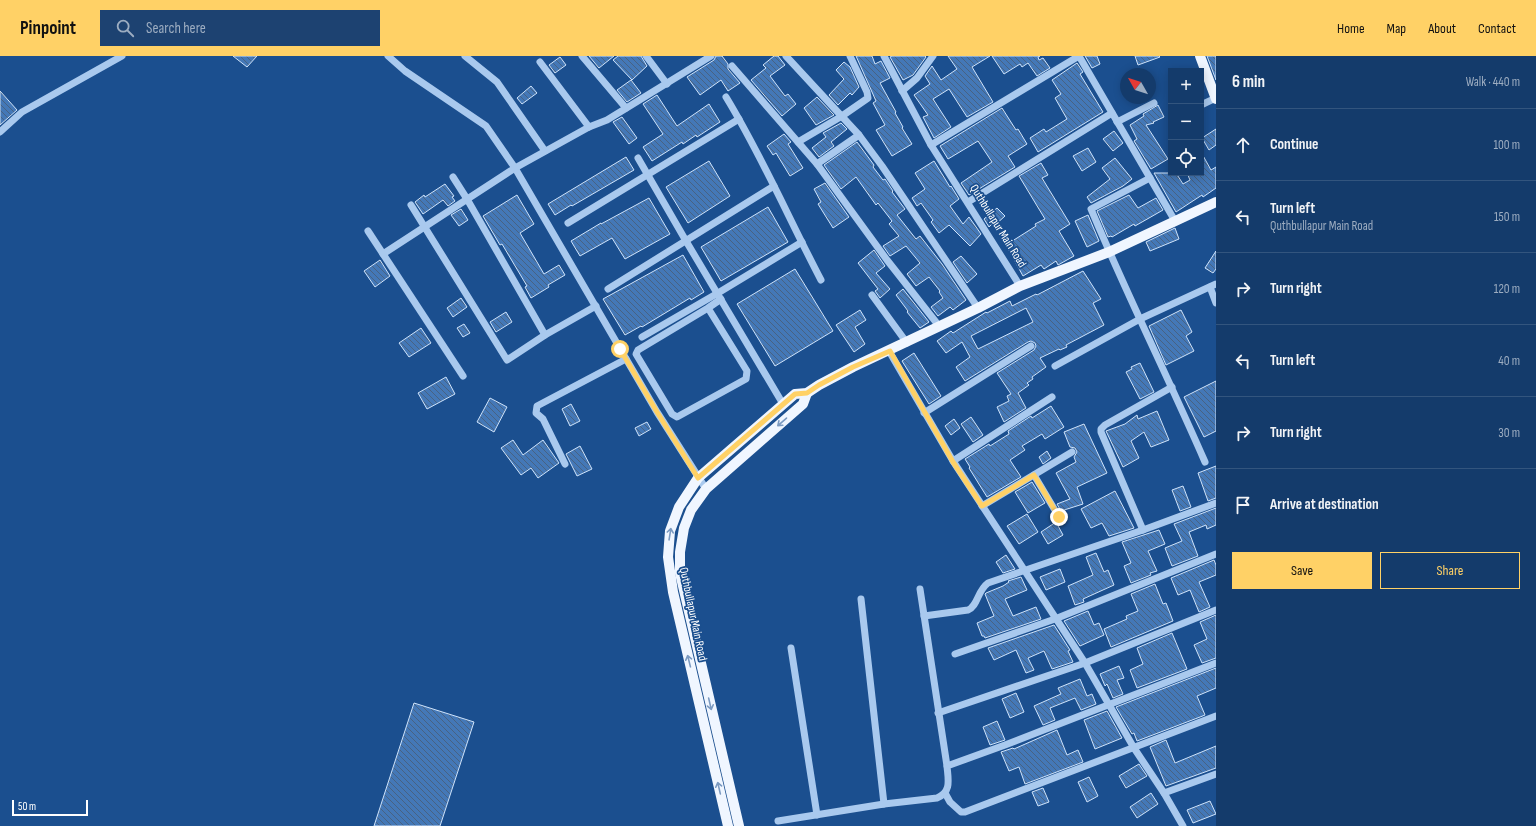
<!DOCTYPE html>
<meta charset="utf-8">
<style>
:root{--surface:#143b6b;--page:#1d4271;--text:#f1f3f6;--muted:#9dadc1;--line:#33557e;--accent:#ffd166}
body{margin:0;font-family:"Sofia Sans Condensed",sans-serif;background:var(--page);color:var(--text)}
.controls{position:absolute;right:12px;top:12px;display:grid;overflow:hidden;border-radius:0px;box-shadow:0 2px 10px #0003}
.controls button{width:36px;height:36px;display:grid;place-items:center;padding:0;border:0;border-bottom:1px solid var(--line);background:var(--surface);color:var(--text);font:20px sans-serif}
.compass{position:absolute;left:1120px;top:12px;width:36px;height:36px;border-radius:50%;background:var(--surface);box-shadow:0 2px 10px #0003;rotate:309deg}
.scale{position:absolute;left:12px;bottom:10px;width:76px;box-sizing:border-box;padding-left:4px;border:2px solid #fff;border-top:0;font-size:11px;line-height:14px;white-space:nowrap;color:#fff;-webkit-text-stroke:3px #1b4f8f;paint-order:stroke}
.stop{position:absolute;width:12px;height:12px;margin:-9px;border:3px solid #ffd166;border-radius:50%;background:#fff}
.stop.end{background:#ffd166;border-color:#fff;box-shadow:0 1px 4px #0008}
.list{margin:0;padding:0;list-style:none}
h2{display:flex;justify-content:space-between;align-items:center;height:52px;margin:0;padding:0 16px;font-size:17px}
h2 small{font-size:13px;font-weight:400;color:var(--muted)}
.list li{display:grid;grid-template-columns:26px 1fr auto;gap:12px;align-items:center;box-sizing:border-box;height:72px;padding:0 16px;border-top:1px solid var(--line)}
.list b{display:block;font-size:15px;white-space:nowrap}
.list p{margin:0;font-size:13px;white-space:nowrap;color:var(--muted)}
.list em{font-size:13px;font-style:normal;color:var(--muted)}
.actions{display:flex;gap:8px;padding:12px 16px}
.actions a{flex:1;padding:9px 0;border:1px solid var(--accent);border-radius:0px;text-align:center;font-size:14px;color:var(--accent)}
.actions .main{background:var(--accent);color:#111}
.icon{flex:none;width:22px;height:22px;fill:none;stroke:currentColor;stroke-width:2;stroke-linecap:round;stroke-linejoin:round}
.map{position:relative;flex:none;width:1216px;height:770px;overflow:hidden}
header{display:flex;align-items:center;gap:24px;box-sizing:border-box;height:56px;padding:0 20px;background:var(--accent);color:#111}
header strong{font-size:19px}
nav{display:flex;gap:22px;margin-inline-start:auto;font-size:14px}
.search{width:280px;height:36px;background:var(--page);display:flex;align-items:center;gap:10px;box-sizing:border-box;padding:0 14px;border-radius:0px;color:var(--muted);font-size:15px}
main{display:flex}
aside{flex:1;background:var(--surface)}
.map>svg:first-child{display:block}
</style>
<header>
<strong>Pinpoint</strong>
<div class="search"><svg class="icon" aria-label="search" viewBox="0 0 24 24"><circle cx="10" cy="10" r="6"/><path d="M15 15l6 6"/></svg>Search here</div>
<nav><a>Home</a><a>Map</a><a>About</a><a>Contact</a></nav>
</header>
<main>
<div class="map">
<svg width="1216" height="770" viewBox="0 0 1216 770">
<defs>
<pattern id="building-back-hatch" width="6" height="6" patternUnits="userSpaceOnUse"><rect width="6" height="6" fill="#4478b7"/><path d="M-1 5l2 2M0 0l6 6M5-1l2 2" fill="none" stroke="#486282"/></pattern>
</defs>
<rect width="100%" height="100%" fill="#1b4f8f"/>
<g fill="url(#building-back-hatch)" stroke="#cfe3fa" fill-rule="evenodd">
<polygon points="233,0 257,0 247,11"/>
<polygon points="589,0 614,0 599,12"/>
<polygon points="618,0 641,0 647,10 632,24 613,4"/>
<polygon points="716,0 722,0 728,8 728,13 740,27 728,35 721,24 700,39 687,21 714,4"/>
<polygon points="774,0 778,0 785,9 770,20 785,40 788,38 796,48 782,60 751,24 766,12 763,9"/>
<polygon points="856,0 872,0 875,8 881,5 890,22 880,27 896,56 895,57 903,71 902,72 912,88 892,100 876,74 885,69 873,47 876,45"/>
<polygon points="892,0 925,0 926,1 913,19 903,24 890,1"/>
<polygon points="948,0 990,0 972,11 993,46 967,61 949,33 933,43 951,71 934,82 923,61 928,59 914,39 930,28 925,20 932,10 941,24 957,13"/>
<polygon points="992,0 1040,0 1038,1 1039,4 1043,2 1050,12 1037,20 1028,7 1022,11 1020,8 1004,18"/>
<polygon points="1085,0 1097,0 1100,8 1092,12"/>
<polygon points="1135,0 1159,0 1160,1 1138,9"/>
<polygon points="1207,0 1216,0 1216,24"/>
<polygon points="560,1 566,9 555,17 549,9"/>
<polygon points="844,6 850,11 859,31 852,39 850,37 838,49 829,39 844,23 836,14"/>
<polygon points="1077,7 1083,16 1080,18 1103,56 1038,96 1030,82 1044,73 1046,76 1067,63 1055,42 1061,38 1052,24"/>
<polygon points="631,24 641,37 627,46 617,34"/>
<polygon points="531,30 537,37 522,48 517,42"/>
<polygon points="0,35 17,54 0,69"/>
<polygon points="657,39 677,70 709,48 720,66 697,81 696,79 683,88 682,86 652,105 643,91 663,78 643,48"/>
<polygon points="817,41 834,59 816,69 804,52"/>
<polygon points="1158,49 1164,61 1153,66 1154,67 1146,69 1168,103 1151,113 1134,85 1137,83 1130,69 1144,60 1143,58"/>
<polygon points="1002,52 1016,74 1018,73 1027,88 1008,100 1015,111 969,139 961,127 992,106 978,85 948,103 940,90"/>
<polygon points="622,61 637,82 629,88 613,66"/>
<polygon points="841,67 847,73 831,86 834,90 819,101 812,92 826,81 823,77"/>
<polygon points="1216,73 1216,89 1209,94 1202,82"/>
<polygon points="1114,75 1123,87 1113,95 1103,83"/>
<polygon points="784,78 791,86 788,88 803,112 790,120 776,97 773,99 767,90"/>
<polygon points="857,86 874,109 873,111 883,124 885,123 893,135 892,136 905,153 897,159 916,183 920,180 942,208 966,244 953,254 950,251 938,260 931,251 943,242 939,236 940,235 929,221 916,230 907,218 920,207 906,190 890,200 883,190 899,180 889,168 892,165 878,147 876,149 856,121 841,133 824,109"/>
<polygon points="1088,92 1096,106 1082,115 1073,100"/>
<polygon points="1201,96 1211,114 1216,111 1216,132 1203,141 1202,139 1176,156 1154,117 1176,117 1183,128 1190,124 1187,117 1201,117"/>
<polygon points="626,101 634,114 572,150 571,149 555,159 548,148"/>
<polygon points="1115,102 1132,123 1123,130 1091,147 1087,141 1110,123 1102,112"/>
<polygon points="709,105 730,140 688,167 666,131"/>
<polygon points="934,105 950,131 951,130 959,143 950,150 963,168 969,161 981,178 970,190 949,169 939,177 931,166 933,164 921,147 917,150 912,142 925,133 915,117"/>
<polygon points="1041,107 1048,119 1042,122 1070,168 1059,175 1074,200 1058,209 1056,205 1044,213 1041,209 1023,220 1006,189 1036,170 1035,168 1045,163 1019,120"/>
<polygon points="825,127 849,161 833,172 818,148 821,146 814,133"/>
<polygon points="445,128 454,140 452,141 455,145 448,150 443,144 423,158 415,146 424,139 425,141"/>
<polygon points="517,139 534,168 520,177 544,218 559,209 565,219 548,229 549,231 531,242 525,231 527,230 502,188 500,189 483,160"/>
<polygon points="1129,139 1138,152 1156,142 1163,154 1135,170 1134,168 1112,181 1111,180 1108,181 1097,155"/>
<polygon points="649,142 670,178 625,203 612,182 580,200 571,185 601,167 601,168"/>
<polygon points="768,151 788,186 721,225 701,191"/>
<polygon points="997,152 1005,160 994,170 992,168 989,171 984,163"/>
<polygon points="461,153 468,164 459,170 451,159"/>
<polygon points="1088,159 1099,185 1087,191 1075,165"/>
<polygon points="1175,172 1179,183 1150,195 1146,186"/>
<polygon points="874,194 885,210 876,217 890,233 880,242 875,235 878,233 858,207"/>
<polygon points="1216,195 1216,213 1213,217 1205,212"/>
<polygon points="683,199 704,236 691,244 690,242 642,271 641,270 625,279 603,243"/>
<polygon points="961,200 977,218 967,227 953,206"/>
<polygon points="380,204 390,220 375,231 364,215"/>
<polygon points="795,213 833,275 775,310 737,248"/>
<path d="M1083,215L1101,243L1093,247L1104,269L1066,289L1067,291L1060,294L1059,293L1040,302L1046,311L1032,321L1033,323L1027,327L1029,329L1018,337L1026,352L1004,366L997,351L1009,345L1007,340L1011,338L997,317L1034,294L1036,290L1035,287L1031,285L1028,286L965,325L956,311L970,301L962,286L946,297L937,285L951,275L953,277L986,256L987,257L1010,245L1012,250L1036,238L1037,239ZM1026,252L1033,266L978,293L971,280Z"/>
<polygon points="903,233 929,266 920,272 907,256 908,255 896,239"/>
<polygon points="461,242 467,251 453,261 447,252"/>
<polygon points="860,254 866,264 855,271 865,288 854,296 836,269"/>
<polygon points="1181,254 1192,276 1186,280 1194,295 1166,309 1149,270"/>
<polygon points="506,256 512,266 496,276 490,266"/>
<polygon points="464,268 470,277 463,281 457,272"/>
<polygon points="421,272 431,287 409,301 399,287"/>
<polygon points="914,297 941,340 929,348 902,305"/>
<polygon points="1140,307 1154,336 1140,343 1126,316 1132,313 1131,311"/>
<polygon points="446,321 455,338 427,353 418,337"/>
<polygon points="1216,325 1216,375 1204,381 1184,341"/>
<polygon points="490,342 507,351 494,376 477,366"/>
<polygon points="571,348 580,365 570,370 562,353"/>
<polygon points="1051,350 1064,371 1045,383 1042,378 1022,390 1025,394 1010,404 1021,421 987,441 969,412 970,411 965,403 989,388 990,390 1009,378 1008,375 1031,360 1032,362"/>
<polygon points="1157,355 1169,384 1151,391 1144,376 1131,385 1139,402 1123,411 1106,375 1125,368 1137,359 1138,363"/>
<polygon points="971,361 983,379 973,386 961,368"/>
<polygon points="954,363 960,372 951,379 945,370"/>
<polygon points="647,366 651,373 639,380 635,372"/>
<polygon points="1084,368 1107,417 1077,431 1083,448 1061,455 1057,448 1070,443 1056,417 1076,406 1074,401 1077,396 1075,392 1070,391 1064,376"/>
<polygon points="513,384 523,399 543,384 559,407 538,422 531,412 521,419 501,392"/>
<polygon points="580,390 592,413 577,420 566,398"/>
<polygon points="1047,395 1051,402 1043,408 1039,401"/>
<polygon points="1216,410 1216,442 1208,445 1198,417"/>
<polygon points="1032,426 1045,447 1028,457 1015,436"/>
<polygon points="1183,430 1191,451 1180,455 1172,434"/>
<polygon points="1115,435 1134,472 1109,480 1102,467 1091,472 1081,453"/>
<polygon points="1216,452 1216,469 1207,473 1206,469 1189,476 1198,500 1172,510 1165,492 1182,485 1174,468"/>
<polygon points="1027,458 1038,476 1019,488 1007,470"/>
<polygon points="1056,466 1063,479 1048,488 1041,476"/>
<polygon points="1159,474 1165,488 1148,495 1157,515 1150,517 1151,519 1131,527 1124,510 1131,507 1122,486"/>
<polygon points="1096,497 1104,516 1108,514 1114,529 1083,543 1084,546 1075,549 1068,530 1093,519 1086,501"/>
<polygon points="1006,499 1015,513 1003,517 996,506"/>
<polygon points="1214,504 1216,509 1216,519 1199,526 1210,551 1199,556 1190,534 1178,539 1171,522"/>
<polygon points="1060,513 1065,526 1046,534 1040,521"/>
<polygon points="1021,521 1027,534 1005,543 1013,560 1036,551 1041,563 985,582 984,580 982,580 977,567 994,560 985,538 986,537 1003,530 1009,526 1008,525"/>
<polygon points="1155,528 1163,548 1166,547 1173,565 1111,591 1104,573 1127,563 1126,560 1138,555 1131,538"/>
<polygon points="1088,555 1094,569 1099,567 1104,579 1080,590 1064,565"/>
<polygon points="1216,559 1216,602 1202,607 1194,589 1207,583 1200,566"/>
<polygon points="1054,569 1070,594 1068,595 1073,606 1052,613 1044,595 1028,602 1034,614 1026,617 1016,594 994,604 988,592"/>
<polygon points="1172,577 1187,613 1137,632 1130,614 1143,608 1137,592"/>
<polygon points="1119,610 1124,622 1117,624 1123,638 1113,642 1107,628 1105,630 1100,618"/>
<polygon points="1216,612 1216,632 1197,640 1205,659 1200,661 1137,685 1134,677 1132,678 1116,651"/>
<polygon points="1080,623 1087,640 1092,638 1096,648 1081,654 1075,642 1050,652 1055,664 1043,669 1034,650 1061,638 1058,632"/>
<polygon points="1016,637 1024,656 1010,662 1002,643"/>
<polygon points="414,647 474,666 440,770 374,770"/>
<polygon points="1107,655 1122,682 1095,693 1084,664"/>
<polygon points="997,665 1005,684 990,689 983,671"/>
<polygon points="1057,674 1067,699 1078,694 1083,706 1025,728 1019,711 1009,715 1001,696 1013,692 1014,693"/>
<polygon points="1166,684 1175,707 1216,690 1216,712 1166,730 1150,691"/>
<polygon points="1139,708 1147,720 1126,732 1119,720"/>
<polygon points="1089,721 1098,740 1087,746 1078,726"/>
<polygon points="1043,732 1049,746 1038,750 1032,736"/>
<polygon points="1151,737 1158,748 1137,762 1130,751"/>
<polygon points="1210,745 1216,758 1193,767 1187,754"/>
</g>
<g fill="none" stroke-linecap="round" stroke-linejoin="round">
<g stroke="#a9c9ee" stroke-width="7">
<polyline points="388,0 405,15 486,70 515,112 657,356 706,433"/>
<polyline points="465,0 497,26 545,95"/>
<polyline points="582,0 626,52"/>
<polyline points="646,0 667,28"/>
<polyline points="786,0 859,79 882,110 978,252"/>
<polyline points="884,0 931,89 1020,230"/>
<polyline points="1079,0 1175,165"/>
<polyline points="540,6 589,71"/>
<polyline points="732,10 817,108 887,204 939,270"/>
<polyline points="902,35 917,22 933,0"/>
<path d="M726,41C762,100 789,163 821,224"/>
<polyline points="1201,49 1216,42"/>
<polyline points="1117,66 1154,47"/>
<polyline points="0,76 22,56 122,0"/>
<polyline points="798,86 842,60 868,42 867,36 850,0"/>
<polyline points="931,89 1079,0"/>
<polyline points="638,102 686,185 783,348"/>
<polyline points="817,108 859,79"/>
<polyline points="453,121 467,143 545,279"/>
<path d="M1150,122L1091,153C1127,239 1168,321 1205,406"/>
<polyline points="968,146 1112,57"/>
<polyline points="411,149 507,304 545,279 596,250"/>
<polyline points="568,167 739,63"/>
<polyline points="368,175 463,320"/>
<polyline points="383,198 515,112 589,71 607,64 711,0"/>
<polyline points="1210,231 1216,247"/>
<polyline points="608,233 774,130"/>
<polyline points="872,239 907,287"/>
<polyline points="708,252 747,315 746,323 677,361 672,358 636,298 638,294 708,252 721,243"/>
<polyline points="642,281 718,237 802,186"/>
<polyline points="889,295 953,405 1085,607 1134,692 1164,737 1183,770"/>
<polyline points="1055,310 1140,263 1216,228"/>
<polyline points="924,357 1031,290"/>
<polyline points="953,405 1052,341"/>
<polyline points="565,408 543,363 536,357 537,350 626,303"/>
<polyline points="1034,419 1059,461"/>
<polyline points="982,450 1072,396"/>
<polyline points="1143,474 1101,376 1101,373 1105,369 1172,331"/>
<polyline points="920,533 947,710"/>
<polyline points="861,543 884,748"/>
<path d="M924,560L968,554C978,550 977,535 988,527L1143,474L1216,447"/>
<polyline points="791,592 817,759"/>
<polyline points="955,598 1055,563 1216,498"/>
<polyline points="938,657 1085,607 1216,554"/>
<polyline points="945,737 950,746 961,756 965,756 1216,660"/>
<polyline points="1164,737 1216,718"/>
<path d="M778,765L884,748L937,742C952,736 948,723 947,710L1005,689L1216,607"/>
</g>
<g stroke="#f0f6ff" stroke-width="10">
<polyline points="1200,0 1216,43"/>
<polyline points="728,770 673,536 668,501 670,475 679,451 698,422 795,338 807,337 819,329 853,311 978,252 1020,230 1109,196 1216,146"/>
<polyline points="739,770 680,517 680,496 684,472 691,454 706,433 803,348 807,337"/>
</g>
</g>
<defs><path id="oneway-shaft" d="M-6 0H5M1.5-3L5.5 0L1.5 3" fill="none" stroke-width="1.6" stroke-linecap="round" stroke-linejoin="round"/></defs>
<g stroke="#7b9ac1">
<use href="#oneway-shaft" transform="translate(782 366) rotate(139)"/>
<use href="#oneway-shaft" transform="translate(670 478) rotate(-81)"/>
<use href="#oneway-shaft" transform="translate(689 605) rotate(-104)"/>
<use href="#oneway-shaft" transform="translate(710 648) rotate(77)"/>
<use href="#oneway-shaft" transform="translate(719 732) rotate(-103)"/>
</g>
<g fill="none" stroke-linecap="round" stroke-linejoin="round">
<polyline stroke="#ffd166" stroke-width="5" points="620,293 657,356 698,422 795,338 807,337 819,329 853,311 890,295 953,406 982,450 1034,419 1059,461"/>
</g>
<g text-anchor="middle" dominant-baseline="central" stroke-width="3.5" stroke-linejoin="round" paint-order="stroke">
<g font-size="12" fill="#fff" stroke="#1b4f8f">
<text transform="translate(998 170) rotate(58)">Quthbullapur Main Road</text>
<text transform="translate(693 558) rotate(78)">Quthbullapur Main Road</text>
</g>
</g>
</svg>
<div class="controls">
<button>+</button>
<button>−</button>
<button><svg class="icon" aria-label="locate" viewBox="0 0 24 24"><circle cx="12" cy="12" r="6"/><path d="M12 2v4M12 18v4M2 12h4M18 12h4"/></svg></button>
</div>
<svg class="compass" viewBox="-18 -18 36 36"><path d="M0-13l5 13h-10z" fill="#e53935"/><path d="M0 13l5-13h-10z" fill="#9dadc1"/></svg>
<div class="scale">50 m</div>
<div class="stop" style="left:620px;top:293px"></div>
<div class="stop end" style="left:1059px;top:461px"></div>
</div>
<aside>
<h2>6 min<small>Walk · 440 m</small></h2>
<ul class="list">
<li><svg class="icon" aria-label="ahead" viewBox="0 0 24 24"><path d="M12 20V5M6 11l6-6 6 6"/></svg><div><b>Continue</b></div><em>100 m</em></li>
<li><svg class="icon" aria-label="left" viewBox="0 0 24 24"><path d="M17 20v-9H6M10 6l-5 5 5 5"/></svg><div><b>Turn left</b><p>Quthbullapur Main Road</p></div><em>150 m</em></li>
<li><svg class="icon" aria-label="right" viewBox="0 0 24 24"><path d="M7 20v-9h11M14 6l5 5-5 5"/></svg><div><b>Turn right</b></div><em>120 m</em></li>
<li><svg class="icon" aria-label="left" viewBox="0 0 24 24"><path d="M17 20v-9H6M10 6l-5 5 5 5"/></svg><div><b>Turn left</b></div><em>40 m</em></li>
<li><svg class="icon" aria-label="right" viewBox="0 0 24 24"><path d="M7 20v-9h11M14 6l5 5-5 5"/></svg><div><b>Turn right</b></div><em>30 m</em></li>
<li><svg class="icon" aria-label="arrive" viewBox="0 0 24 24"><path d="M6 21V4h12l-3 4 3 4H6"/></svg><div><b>Arrive at destination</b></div></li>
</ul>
<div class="actions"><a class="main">Save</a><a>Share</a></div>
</aside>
</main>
